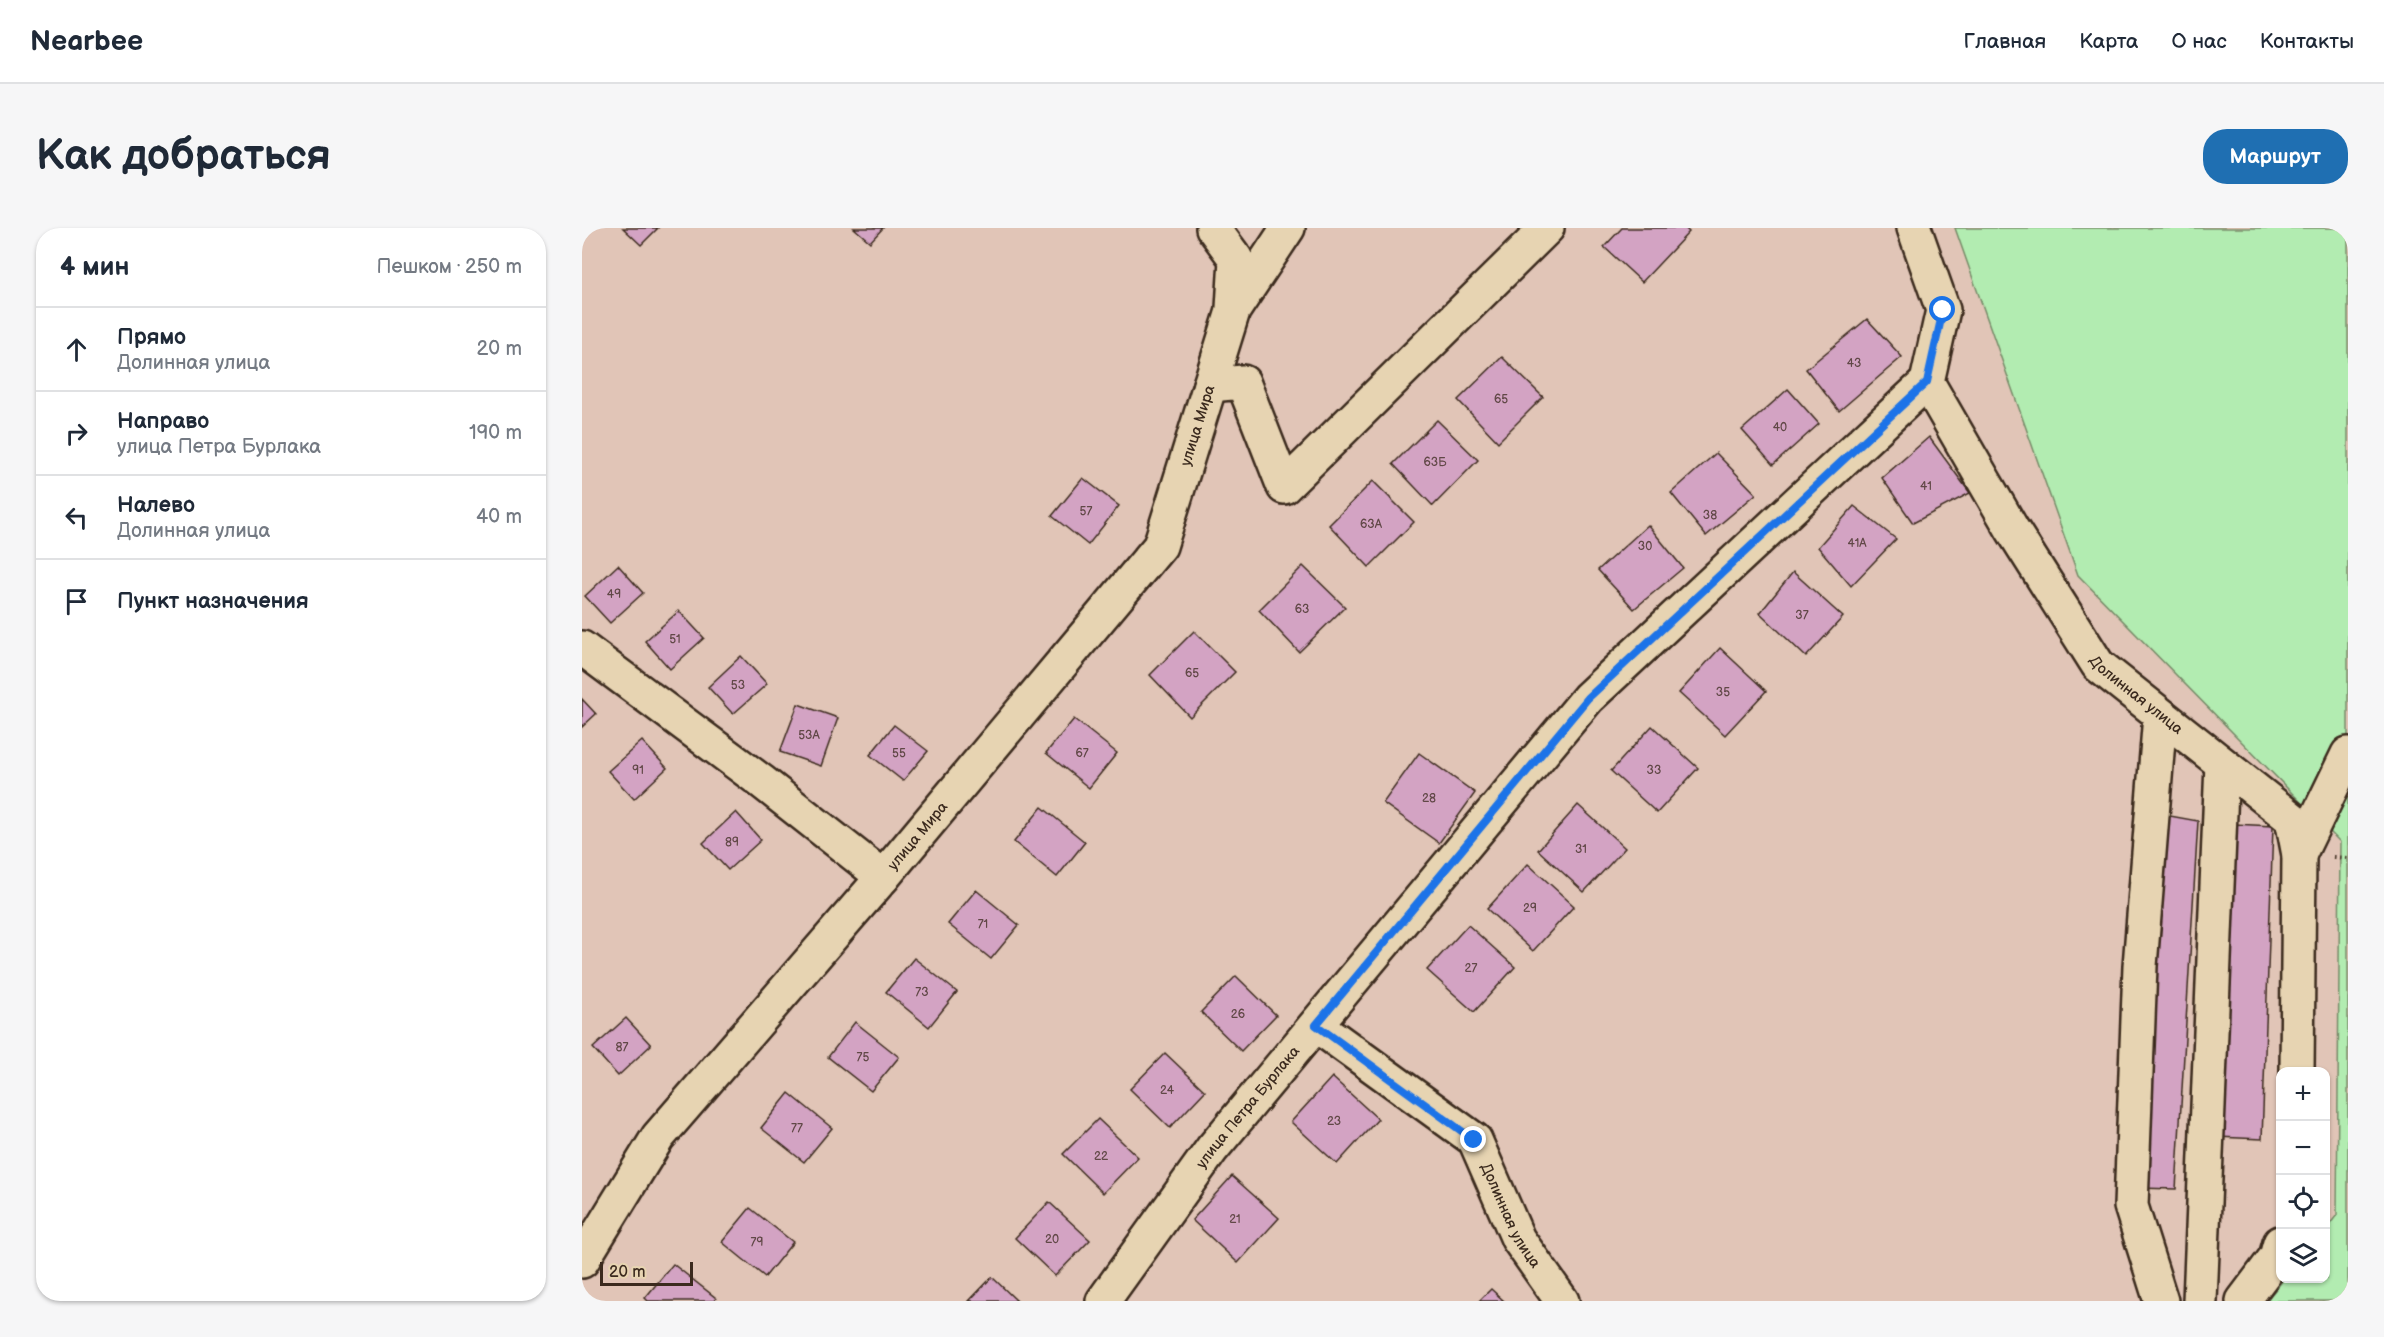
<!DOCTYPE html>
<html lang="ru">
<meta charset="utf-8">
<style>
:root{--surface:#fff;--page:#f6f6f7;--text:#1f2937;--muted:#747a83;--line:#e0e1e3;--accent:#1f6fb2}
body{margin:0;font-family:"Balsamiq Sans",sans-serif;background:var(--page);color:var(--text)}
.controls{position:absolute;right:18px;bottom:18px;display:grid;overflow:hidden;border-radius:12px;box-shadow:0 2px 4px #0004}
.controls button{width:54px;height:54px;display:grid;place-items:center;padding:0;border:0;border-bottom:2px solid var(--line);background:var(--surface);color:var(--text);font:30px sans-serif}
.scale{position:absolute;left:18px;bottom:15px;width:93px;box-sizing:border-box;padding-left:6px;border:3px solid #3b2a1e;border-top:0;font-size:16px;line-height:21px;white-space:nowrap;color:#3b2a1e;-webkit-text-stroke:4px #e7d4b2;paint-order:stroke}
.stop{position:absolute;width:18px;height:18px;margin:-14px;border:4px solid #1a73e8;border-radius:50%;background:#fff}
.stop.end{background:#1a73e8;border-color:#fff;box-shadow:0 2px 6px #0008}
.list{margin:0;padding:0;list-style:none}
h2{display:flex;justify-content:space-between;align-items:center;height:78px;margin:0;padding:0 24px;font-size:26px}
h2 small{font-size:20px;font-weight:400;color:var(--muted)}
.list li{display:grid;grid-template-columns:39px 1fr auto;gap:18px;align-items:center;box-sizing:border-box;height:84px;padding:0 24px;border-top:2px solid var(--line)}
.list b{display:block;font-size:22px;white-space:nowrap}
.list p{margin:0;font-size:20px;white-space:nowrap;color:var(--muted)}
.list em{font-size:20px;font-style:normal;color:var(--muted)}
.icon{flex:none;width:33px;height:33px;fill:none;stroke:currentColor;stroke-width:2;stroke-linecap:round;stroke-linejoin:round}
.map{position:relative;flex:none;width:1766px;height:1073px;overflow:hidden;border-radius:24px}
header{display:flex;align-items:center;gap:36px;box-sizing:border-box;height:84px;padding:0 30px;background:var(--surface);border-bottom:2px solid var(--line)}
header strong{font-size:28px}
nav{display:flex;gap:33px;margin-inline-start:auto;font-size:21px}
.intro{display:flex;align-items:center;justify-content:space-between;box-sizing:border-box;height:144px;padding:0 36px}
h1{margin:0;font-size:42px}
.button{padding:15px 27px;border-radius:24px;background:var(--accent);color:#fff;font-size:21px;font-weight:700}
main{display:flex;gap:36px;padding:0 36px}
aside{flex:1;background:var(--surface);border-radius:24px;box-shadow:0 2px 4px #0004}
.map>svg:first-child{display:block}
</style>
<header>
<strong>Nearbee</strong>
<nav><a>Главная</a><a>Карта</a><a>О нас</a><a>Контакты</a></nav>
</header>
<div class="intro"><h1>Как добраться</h1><a class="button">Маршрут</a></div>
<main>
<aside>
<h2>4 мин<small>Пешком · 250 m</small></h2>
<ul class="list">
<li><svg class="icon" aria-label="ahead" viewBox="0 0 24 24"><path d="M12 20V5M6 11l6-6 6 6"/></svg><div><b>Прямо</b><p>Долинная улица</p></div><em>20 m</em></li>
<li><svg class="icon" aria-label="right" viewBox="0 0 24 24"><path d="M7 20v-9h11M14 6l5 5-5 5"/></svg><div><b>Направо</b><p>улица Петра Бурлака</p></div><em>190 m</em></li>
<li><svg class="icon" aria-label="left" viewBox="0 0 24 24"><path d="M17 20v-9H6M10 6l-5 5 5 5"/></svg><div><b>Налево</b><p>Долинная улица</p></div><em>40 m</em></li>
<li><svg class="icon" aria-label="arrive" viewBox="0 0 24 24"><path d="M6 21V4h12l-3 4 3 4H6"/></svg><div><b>Пункт назначения</b></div></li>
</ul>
</aside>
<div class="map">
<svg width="1766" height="1073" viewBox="0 0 1766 1073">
<rect width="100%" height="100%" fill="#e1c5b7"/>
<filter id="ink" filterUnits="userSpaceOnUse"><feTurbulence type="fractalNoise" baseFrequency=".0167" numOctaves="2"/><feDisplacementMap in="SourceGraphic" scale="12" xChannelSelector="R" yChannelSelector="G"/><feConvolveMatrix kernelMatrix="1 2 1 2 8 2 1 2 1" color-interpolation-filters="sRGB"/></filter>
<g filter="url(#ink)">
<polygon fill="#b2ecb1" stroke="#768b68" stroke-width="1.5" points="1373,0 1766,0 1766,1073 1684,1073 1702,1051 1744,1050 1744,1001 1755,987 1758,614 1496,347"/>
<g fill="#d3a3c3" stroke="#3b2a1e" stroke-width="1.5">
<polygon points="41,0 76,0 59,17"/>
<polygon points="272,0 301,0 288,14"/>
<polygon points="1040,0 1103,0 1107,4 1060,54 1022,19"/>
<polygon points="1285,91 1320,129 1257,183 1224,141"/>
<polygon points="920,129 961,169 916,214 876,172"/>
<polygon points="1206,161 1237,196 1191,237 1160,202"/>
<polygon points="855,192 896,232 851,278 811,236"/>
<polygon points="1347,209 1388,265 1331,295 1300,250"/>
<polygon points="1134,225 1174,266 1124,308 1089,265"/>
<polygon points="501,250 537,278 506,317 470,288"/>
<polygon points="791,253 832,294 787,339 747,297"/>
<polygon points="1272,278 1314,311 1269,358 1236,319"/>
<polygon points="1066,297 1101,340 1052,381 1016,342"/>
<polygon points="36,337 61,365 28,395 3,368"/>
<polygon points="721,338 763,379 717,424 677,382"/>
<polygon points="1211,344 1261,389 1224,429 1178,385"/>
<polygon points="97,383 122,410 88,441 63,413"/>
<polygon points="612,403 653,444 608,489 568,447"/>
<polygon points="1138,420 1184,463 1143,507 1097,465"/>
<polygon points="159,428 185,456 151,486 126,459"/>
<polygon points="0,471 14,486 0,499"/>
<polygon points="216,476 256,490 239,538 198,524"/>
<polygon points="492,491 535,525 507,560 464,525"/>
<polygon points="312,497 346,523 321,553 288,527"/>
<polygon points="1070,498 1116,540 1075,585 1029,543"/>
<polygon points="60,513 85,540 52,571 26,543"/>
<polygon points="837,525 893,565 857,615 801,575"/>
<polygon points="996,577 1043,620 1002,664 956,622"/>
<polygon points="460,579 503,614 475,649 432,614"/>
<polygon points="154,584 179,612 146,642 121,615"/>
<polygon points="1577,586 1616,593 1594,961 1557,960"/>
<polygon points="1651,596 1691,598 1680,911 1635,909"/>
<polygon points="946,636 992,678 951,723 905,681"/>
<polygon points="394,662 437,697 409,731 366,696"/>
<polygon points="886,697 933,739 892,784 845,742"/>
<polygon points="332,730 375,764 347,799 304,764"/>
<polygon points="654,748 694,787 659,823 619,784"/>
<polygon points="44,790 69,817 36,848 11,820"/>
<polygon points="273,794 317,829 289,863 246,829"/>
<polygon points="583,825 623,863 588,900 548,861"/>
<polygon points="750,849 796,891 755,936 709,894"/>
<polygon points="207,865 250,900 222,934 179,900"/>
<polygon points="516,891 556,929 521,965 481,926"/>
<polygon points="650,948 697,990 656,1035 610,992"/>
<polygon points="467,974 508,1012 473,1048 433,1010"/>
<polygon points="168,980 211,1014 183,1049 140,1014"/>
<polygon points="91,1036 134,1070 132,1073 66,1073 63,1070"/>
<polygon points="410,1049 435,1073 387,1073"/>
<polygon points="909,1061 922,1073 897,1073"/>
</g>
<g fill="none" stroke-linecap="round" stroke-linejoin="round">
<defs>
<g id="minor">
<polyline points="631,0 654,31 651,80"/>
<path id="s1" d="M1332,0L1361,82L1345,154L1430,301L1516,437L1710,591L1717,627L1715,844"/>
<polyline points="628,157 661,154 702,259 965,0"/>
<polyline points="0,420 179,553 301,649"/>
<polyline points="1578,487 1558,738 1549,978 1579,1073"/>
<polyline points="1717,627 1766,526"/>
<path id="s2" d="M734,797L893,912L936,1011L980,1073"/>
<path id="s3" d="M0,1033L76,909L301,649L578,318L651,83L706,0"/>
<path id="s4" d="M521,1073L630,921L1006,470L1345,154"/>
<polyline points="1618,1073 1640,536"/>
<polyline points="1661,1073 1694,1029 1698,1015"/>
</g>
</defs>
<use href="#minor" stroke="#3b2a1e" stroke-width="38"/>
<polyline stroke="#3b2a1e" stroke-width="4" stroke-dasharray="1.5 4.5" stroke-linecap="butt" points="1751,629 1766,630"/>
<use href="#minor" stroke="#e7d4b2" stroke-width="33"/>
</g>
</g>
<g fill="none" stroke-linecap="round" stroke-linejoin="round" filter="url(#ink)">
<polyline stroke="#1a73e8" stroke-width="8" points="892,912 734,797 1006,470 1345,154 1361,82"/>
</g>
<g text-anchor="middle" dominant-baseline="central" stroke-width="4.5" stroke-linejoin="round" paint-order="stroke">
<g font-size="12" fill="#614847">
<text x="1272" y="135">43</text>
<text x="919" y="171">65</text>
<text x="1198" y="199">40</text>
<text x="853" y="234">63Б</text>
<text x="1344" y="258">41</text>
<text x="504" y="283">57</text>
<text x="1128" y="287">38</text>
<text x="789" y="296">63А</text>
<text x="1275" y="315">41А</text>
<text x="1063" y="318">30</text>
<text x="32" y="366">49</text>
<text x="720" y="381">63</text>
<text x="1220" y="387">37</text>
<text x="93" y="411">51</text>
<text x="610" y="445">65</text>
<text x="156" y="457">53</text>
<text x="1141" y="464">35</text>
<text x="227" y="507">53А</text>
<text x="317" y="525">55</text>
<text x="500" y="525">67</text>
<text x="56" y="542">91</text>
<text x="1072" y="542">33</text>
<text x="847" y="570">28</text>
<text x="150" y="614">89</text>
<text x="999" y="621">31</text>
<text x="948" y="680">29</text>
<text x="401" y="696">71</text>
<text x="889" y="740">27</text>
<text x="340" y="764">73</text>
<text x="656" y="786">26</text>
<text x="40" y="819">87</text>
<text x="281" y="829">75</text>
<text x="585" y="862">24</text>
<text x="752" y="893">23</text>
<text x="215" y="900">77</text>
<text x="519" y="928">22</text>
<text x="653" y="991">21</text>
<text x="470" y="1011">20</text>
<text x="175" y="1014">79</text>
</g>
<g font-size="15" fill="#3b2a1e" stroke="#e7d4b2">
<text stroke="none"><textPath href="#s3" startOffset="1047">улица Мира</textPath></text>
<text stroke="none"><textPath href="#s1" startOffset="540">Долинная улица</textPath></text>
<text stroke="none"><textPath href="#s3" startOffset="543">улица Мира</textPath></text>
<text stroke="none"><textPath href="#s4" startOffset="242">улица Петра Бурлака</textPath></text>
<text stroke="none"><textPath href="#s2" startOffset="280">Долинная улица</textPath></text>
</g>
</g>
</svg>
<div class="controls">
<button>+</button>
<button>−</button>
<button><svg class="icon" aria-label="locate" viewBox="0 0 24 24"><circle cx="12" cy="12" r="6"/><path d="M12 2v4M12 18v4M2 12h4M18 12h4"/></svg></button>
<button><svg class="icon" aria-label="layers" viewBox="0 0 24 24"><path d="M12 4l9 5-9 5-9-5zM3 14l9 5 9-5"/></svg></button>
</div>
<div class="scale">20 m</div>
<div class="stop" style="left:1361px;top:82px"></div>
<div class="stop end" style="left:892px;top:912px"></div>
</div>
</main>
